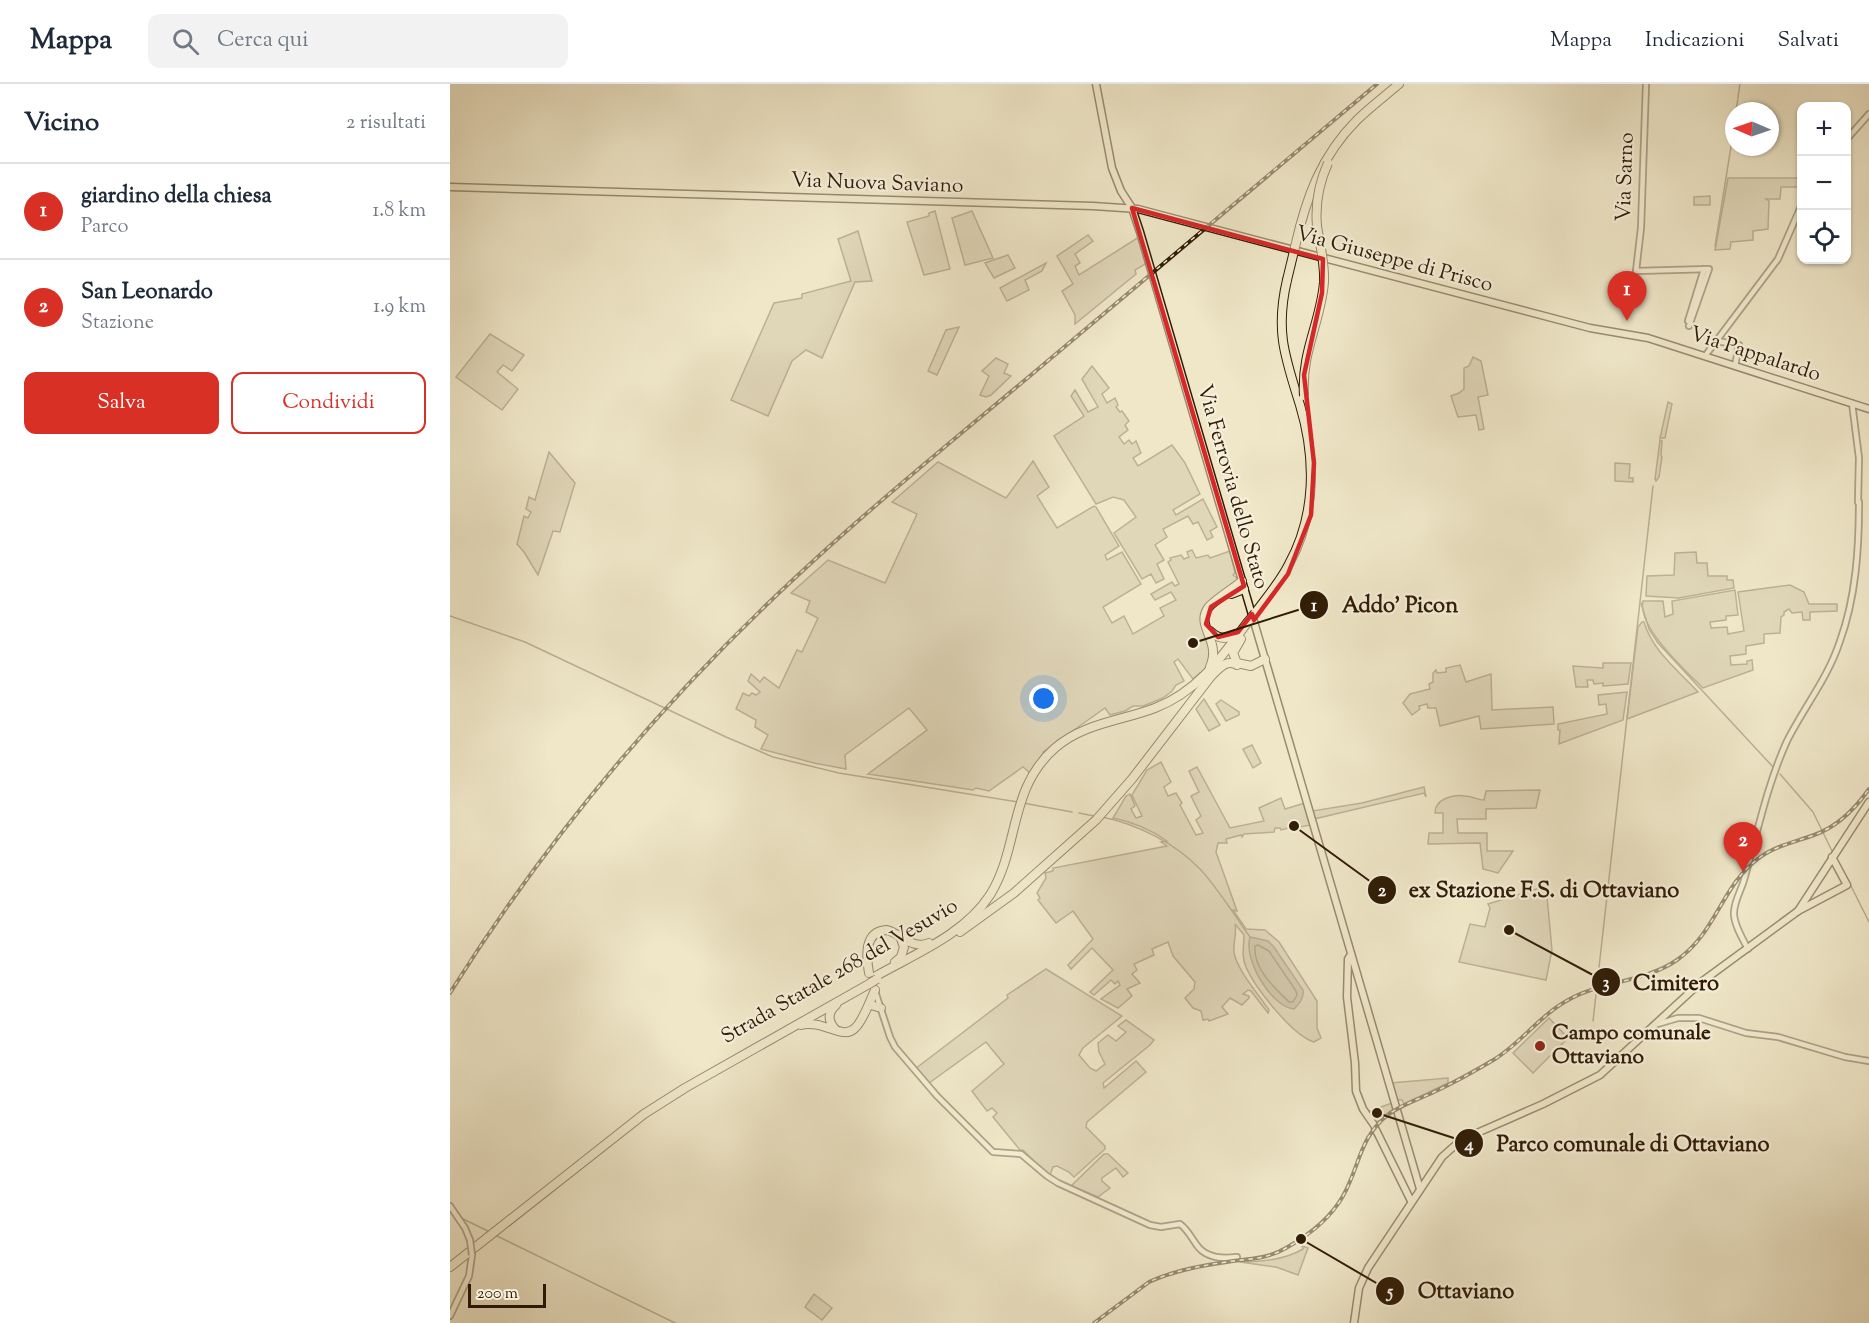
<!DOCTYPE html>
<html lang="it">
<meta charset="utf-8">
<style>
:root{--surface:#fff;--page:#f2f2f3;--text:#1f2937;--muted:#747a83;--line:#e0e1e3;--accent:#d93025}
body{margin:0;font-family:"Sorts Mill Goudy",serif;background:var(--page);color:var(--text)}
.controls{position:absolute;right:18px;top:18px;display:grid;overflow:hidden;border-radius:12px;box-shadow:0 2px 4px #0004}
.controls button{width:54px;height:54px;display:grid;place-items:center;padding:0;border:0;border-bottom:2px solid var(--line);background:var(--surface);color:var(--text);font:30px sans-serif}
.compass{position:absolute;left:1275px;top:18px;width:54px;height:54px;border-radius:50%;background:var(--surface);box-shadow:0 2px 4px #0004;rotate:272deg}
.scale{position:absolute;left:18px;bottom:15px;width:78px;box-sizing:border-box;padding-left:6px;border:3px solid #301c06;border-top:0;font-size:16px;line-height:21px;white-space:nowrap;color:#301c06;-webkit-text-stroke:4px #f5efdb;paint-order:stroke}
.you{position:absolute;left:594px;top:615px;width:21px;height:21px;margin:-15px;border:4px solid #fff;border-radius:50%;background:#1a73e8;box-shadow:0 0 0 9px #1a73e833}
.badge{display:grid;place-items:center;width:39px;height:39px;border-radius:50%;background:var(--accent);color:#fff;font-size:20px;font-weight:700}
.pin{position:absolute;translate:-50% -50px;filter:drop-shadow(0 2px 3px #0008)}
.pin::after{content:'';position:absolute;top:32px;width:21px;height:18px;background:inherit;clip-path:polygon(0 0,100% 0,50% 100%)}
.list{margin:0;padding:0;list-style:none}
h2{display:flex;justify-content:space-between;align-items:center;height:78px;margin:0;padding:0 24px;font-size:26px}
h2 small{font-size:20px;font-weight:400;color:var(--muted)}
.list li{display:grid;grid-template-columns:39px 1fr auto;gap:18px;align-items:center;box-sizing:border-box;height:96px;padding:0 24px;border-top:2px solid var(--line)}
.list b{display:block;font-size:22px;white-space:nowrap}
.list p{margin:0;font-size:20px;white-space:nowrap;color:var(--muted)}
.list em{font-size:20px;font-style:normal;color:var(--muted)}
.actions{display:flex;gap:12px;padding:18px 24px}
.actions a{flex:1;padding:14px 0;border:2px solid var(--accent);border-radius:12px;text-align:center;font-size:21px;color:var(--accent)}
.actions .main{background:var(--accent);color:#fff}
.icon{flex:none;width:33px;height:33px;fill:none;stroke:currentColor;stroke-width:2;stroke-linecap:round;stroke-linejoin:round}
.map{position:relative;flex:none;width:1419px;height:1239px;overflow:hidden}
header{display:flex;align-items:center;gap:36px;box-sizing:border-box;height:84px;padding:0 30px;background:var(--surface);border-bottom:2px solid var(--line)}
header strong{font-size:28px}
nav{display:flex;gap:33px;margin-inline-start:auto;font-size:21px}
.search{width:420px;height:54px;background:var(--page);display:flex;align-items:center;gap:15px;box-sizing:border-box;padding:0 21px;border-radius:12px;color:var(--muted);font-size:22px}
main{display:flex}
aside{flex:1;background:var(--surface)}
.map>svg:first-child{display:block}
</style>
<header>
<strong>Mappa</strong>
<div class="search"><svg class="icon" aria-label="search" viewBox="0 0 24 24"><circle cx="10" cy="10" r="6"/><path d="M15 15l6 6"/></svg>Cerca qui</div>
<nav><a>Mappa</a><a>Indicazioni</a><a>Salvati</a></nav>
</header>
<main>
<aside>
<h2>Vicino<small>2 risultati</small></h2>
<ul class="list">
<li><span class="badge">1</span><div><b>giardino della chiesa</b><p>Parco</p></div><em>1.8 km</em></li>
<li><span class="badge">2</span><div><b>San Leonardo</b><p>Stazione</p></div><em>1.9 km</em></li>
</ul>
<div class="actions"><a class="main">Salva</a><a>Condividi</a></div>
</aside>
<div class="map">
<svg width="1419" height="1239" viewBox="0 0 1419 1239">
<rect width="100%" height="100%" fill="#efe7c8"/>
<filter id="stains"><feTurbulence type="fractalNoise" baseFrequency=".00333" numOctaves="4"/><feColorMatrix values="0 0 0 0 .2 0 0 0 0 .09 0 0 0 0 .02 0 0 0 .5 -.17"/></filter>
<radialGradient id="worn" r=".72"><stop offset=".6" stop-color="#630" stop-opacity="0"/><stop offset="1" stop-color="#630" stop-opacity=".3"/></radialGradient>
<g fill="#cfc4a7" stroke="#807056" stroke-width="1.5">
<polygon points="1278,94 1351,94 1351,103 1331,103 1330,115 1316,115 1319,117 1318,145 1303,147 1303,156 1281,158 1280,165 1265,166"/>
<polygon points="1260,112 1260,121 1244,121 1244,113"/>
<polygon points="485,127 500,185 474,191 457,138 479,132 479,129"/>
<polygon points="522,127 543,174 515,181 502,134"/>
<polygon points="408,147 422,197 405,198 372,274 356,266 342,277 318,332 281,316 324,219 352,214 352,210 401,197 388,155"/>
<polygon points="638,151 643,157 625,170 630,179 625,182 629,191 689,153 697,179 685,186 686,190 625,240 625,231 612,207 623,200 607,172"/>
<polygon points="558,171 565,184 544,194 535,179"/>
<polygon points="596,179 592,187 575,196 579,206 557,217 550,204"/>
<polygon points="509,243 487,291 478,287 496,246"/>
<polygon points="40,250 74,271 62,287 53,281 47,288 68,305 52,326 6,293"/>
<polygon points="1023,273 1031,277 1038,311 1028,313 1034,345 1029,346 1026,331 1008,333 1001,312 1009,309 1014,305 1014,284 1019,282"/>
<polygon points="546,274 558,280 554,289 561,292 541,311 536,313 530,311 539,292 532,287"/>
<polygon points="642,282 659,304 652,310 657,319 665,314 668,321 666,323 670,328 672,327 679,337 675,341 678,346 669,353 674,360 679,356 682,360 686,357 691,369 683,374 688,382 722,361 735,379 750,410 723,426 726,431 753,415 767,443 760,447 763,453 757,456 748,438 743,440 738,432 713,445 717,453 705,461 714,476 707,480 714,495 706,499 701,490 692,495 664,449 686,433 674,416 663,413 646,420 604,352 634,332 621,312 625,306 638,328 648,323 632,295"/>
<polygon points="1218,318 1222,320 1215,354 1210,354"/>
<polygon points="1210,356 1212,357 1211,371 1212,373 1209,393 1206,397 1205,395"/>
<polygon points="99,368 125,399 110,448 103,447 88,491 74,468 67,460 74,432 78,434 81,428 76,425 79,413 85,416"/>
<path d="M583,377L599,403L587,412L607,444L644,422L646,423L669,462L655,471L657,476L672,468L691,500L653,523L662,539L674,532L683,550L714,532L710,524L726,516L721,508L705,516L701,510L722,498L725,502L729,500L718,478L721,476L720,474L731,471L734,475L739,473L737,468L742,466L746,474L758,471L760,474L780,467L785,489L783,491L788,495L787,498L755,525C758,547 767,572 752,590L750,589L743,595L728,575L724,578L734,597L726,601L722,607L713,614L693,622H683L675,627L660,631L655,624L593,668L594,671L580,689L573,683L539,707L526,704L523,706L418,690L477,646L459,624L395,671L396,685L364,679L311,665L318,651L305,643L306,636L286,625L293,609L299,612L302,609L306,611L310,608L298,597L301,590L310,598L314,593L329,604L347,566L352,568L368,534L356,528L360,517L341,509L378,476L435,499L467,430L442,418L488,378L556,414Z"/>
<polygon points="1165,379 1180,380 1179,394 1183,394 1183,398 1165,397"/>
<polygon points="1246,468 1247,479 1257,479 1258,492 1277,492 1277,496 1283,496 1284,504 1229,514 1196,512 1197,492 1224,491 1225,469"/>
<path d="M1340,501L1354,508L1359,520H1387V527L1360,528V536H1353L1352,528L1342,529L1339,525L1334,528V531L1331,533L1330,549L1314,550V559L1296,562V570L1280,572L1281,581L1297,580V577L1302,576L1303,586L1253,604C1236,587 1187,543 1193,517H1213L1215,533L1223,530L1222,517L1285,506L1288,531L1276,532V536L1260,538L1261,544L1277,543L1278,550L1294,547L1288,508Z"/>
<path d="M1192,538H1194C1203,568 1228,586 1248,608L1177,635L1188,543Z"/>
<polygon points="1153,579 1181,579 1178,600 1153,602 1153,599 1144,600 1143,596 1137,596 1138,603 1126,603 1123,582 1153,584"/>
<polygon points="1010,581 1016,598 1041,590 1042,626 1103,623 1104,640 1031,645 1029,632 990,642 986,624 978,624 977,620 969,622 970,625 962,631 953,619 960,610 980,605 979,600 983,598 983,589 986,586 987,589 996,588 996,584"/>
<polygon points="1177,608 1173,636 1109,660 1110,646 1108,646 1108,640 1157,630 1156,620 1149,621 1148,611"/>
<polygon points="754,615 770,641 759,647 746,625"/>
<polygon points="771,616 789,628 789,631 776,637 766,620"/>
<polygon points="802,661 811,679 803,684 793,665"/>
<path d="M711,678L721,698L714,703L718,712L726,709L732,719L730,721L746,751L753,749L746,736L751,732L741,712L749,708L739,687L747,683L780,744L814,737L809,724L831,714L835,725L855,719L861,741L850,743L849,738L839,740V744L831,746L830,744H825L824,748L794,750L792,753L791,751L776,755L777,759H768L766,768L787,827L783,826L796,845L815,846L829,858L867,917V944L871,954L864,958C843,952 805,904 796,883C791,872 794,862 794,851L785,840C787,849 783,859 784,868C786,885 810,912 819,926L818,929L801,907L798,906L793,910L799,912V914L792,921L780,914L772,923L778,930L759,937L758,935L753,936L751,927L743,924L735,914L744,905L745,898L723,872L718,858L702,865L704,871L684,880L687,886L682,890L690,899L677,905L682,912L668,924L651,915L670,901L668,897L665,900L661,896L644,911L640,908L663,886L642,864L621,885L618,881L643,855L623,827L606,839L588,816L590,814L587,809L596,794L595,789L603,787V784L717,762L711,758L717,757C700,745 683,738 663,734L676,712L680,710L685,722L681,725L686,734L692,732L682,711L697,686Z"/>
<polygon points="974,703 976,713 974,709 864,735 862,727 912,719"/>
<path d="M1090,706L1086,724L1036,725V735H1007L1008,749H1037V767H1063L1048,789L1033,785L1030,759L978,760L979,749H993V729H985C985,715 1003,710 1015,712C1022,712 1028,716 1034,716L1036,707Z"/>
<polygon points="1096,802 1102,866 1096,896 1009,878 1020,840 1035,843 1040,824 1038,820"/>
<polygon points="596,885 672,932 633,964 629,971 640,984 646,987 655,980 649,968 648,959 658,951 666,957 676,948 668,942 676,936 704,956 700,961 653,999 654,1004 686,977 696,988 637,1038 636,1043 655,1062 655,1065 624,1093 619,1088 607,1082 603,1083 600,1091 596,1089 573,1066 570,1066 543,1033 547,1029 542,1024 537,1027 522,1007 554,980 536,958 479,999 465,985 558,914 557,911"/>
<polygon points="1099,934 1118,954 1083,989 1063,969"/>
<polygon points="998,994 998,999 954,1020 952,1016 946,1016 941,999"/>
<polygon points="942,1019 944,1024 925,1040 918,1028"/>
<polygon points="654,1070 658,1070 678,1089 673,1093 666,1084 652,1094 652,1097 660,1104 648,1113 621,1102"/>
<path d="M852,1162L858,1164L848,1191L826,1183L790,1178C811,1178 835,1176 853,1165Z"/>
<polygon points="364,1210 382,1224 372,1236 355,1223"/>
</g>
<path fill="#aea286" stroke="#7c6c53" stroke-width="1.5" d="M800,853L818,857L824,863L853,906C854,914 850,919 844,925C821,923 793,875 800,853Z"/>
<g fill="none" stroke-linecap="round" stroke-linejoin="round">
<path stroke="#6f5f46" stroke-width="1.5" d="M808,861L819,867L846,907L847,911L843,918H839C824,903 803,885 805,862Z"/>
<g stroke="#7c6c53" stroke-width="1.5">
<polyline points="1286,27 1290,0"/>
<polyline points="1265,162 1284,44"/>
<polyline points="1191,519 1199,545 1208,559 1324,684"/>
<polyline points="0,532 75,558 276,653 323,673 389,689 568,718"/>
<polyline points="1330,690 1363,728 1383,769"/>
<polyline points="573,719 622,728"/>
<polyline points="629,729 644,732"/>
<path d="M652,733C687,740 725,759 750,785C767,803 785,832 800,853"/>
<polyline points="1385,773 1398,796"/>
<polyline points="1401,802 1419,838"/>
<polyline points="1143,937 1203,402"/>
<polyline points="9,1133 40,1148"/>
<polyline points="47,1152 225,1239"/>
</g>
<defs>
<g id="minor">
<polyline points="1196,0 1191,144 1186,187 1259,185 1239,242"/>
<polyline points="1396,56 1419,30"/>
<polyline points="1238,237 1254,185"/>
<polyline points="1267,257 1289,261 1285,282"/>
<polyline points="1255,272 1328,175 1352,120"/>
<polyline points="1402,319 1409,374 1408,418"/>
<path d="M1298,865C1292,854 1285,842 1284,831C1283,819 1291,807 1294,796C1307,750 1317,701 1337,657C1354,623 1378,594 1390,557C1406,513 1409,464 1409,418"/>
<path d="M425,907L440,953L445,963L487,1012L543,1068L571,1070L597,1092L608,1099L700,1141L711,1143L730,1140C737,1145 741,1153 746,1160C755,1174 773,1175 787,1173"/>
<polyline points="1204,941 1228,934 1249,934 1296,949 1328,953 1395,973 1419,977"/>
<polyline points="0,1122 15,1144 20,1156"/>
<polyline points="0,1232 19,1192 22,1171"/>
</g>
<g id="major">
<polyline points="646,0 662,84 671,107 682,124 690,148 970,1105"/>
<polyline points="0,103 643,122 688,125 1140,244 1198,254 1419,325"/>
<polyline points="1348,827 1419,718"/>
<polyline points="901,870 898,875 897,913 905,979 906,1007 913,1025 924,1041"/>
<polyline points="925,1044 961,1117"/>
<polyline points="904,1239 909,1204 918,1184 992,1073 1011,1056 1093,1020 1150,991 1250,899 1348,827 1397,801 1382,773"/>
</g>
<g id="highway">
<path d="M845,163C856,114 871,72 907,36C920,23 935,12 949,0"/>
<polyline points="781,510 794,505"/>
<path d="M805,529C817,513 830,498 839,480C866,431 866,374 850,321C835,273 825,247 837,196"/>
<path d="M760,547C768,555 777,556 786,550"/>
<polyline points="791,555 783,569 787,579 801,582 815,575"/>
<path d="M760,583C772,557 745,542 758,524C763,517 784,504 792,497"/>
<path d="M761,592C770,584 776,575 787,581"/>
<polyline points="510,848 564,809 646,736 682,695 762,591"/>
<polyline points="445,878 451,873 454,863 450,852"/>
<path d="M419,889C416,872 414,847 437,846C452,850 462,866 479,859"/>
<path d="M426,892C465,870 515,850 540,811C570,763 558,705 605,664C634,639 671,637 705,624C747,608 771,574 797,539"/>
<path d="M386,921C377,929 378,938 386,946"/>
<polyline points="421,921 431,924"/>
<path d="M351,941C373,935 393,957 405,944C413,937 420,917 425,906"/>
<polyline points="0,1183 194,1030 235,1004 419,900"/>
</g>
</defs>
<use href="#minor" stroke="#604f36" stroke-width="8"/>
<use href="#major" stroke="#301c06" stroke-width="9"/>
<use href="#highway" stroke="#301c06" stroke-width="10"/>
<use href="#minor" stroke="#f5efdb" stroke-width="4.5"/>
<use href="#major" stroke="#efe7c8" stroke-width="6"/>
<use href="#highway" stroke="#efe7c8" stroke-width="8"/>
<defs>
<g id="rail">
<path d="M0,909C96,756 214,615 347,492C422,422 502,357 581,291C696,194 811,97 927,0"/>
<path d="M644,1239L699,1198C725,1186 755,1181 783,1177C802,1175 819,1174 836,1164C859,1151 880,1135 893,1112C910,1082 909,1053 939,1030C953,1020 969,1015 984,1008C1005,998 1025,987 1045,975C1072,958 1091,930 1120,915C1153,897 1195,898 1227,876C1267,848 1271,802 1309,774C1325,762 1345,758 1364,751C1387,743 1405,725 1419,705"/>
</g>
</defs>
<use href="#rail" stroke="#301c06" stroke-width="4"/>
<use href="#rail" stroke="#f5efdb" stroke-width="1.5" stroke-dasharray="4.5" stroke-linecap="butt"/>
<defs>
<polyline id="minor-bridge" points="20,1156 22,1171"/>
<g id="highway-bridge">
<polyline points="837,196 845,163"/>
<path d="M854,312C851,267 871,238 874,198C875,179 870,161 867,142C865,120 869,99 878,79"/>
<polyline points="797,539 805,529"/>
<polyline points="419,900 427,895"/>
</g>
</defs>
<use href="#minor-bridge" stroke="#604f36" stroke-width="8" stroke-linecap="butt"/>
<use href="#highway-bridge" stroke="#301c06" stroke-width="10" stroke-linecap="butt"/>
<use href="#minor-bridge" stroke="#f5efdb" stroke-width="4.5"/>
<use href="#highway-bridge" stroke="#efe7c8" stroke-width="8"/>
</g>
<path d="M0 0H1419V1239H0ZM682,124L873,175L872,209L854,291L864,379L861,431L838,490L804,536L802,530L788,548L768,553L756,540L761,523L794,502Z" fill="#efe7c8" fill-opacity=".55" fill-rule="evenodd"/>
<path fill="none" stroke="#d62828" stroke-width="4.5" stroke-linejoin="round" d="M682,124L873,175L872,209L854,291L864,379L861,431L838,490L804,536L802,530L788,548L768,553L756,540L761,523L794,502Z"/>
<circle fill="#8f2418" stroke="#f5efdb" stroke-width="2" cx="1090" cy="962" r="6"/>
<g text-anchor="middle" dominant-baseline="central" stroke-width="4.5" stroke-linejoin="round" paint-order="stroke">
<g font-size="21" fill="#301c06" stroke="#f5efdb">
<text transform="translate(1176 93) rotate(-88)">Via Sarno</text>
<text transform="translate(427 100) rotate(2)">Via Nuova Saviano</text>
<text transform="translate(944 176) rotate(15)">Via Giuseppe di Prisco</text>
<text transform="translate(1305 271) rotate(18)">Via Pappalardo</text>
<text transform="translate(782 403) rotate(74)">Via Ferrovia dello Stato</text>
<text transform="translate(390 888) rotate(-30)">Strada Statale 268 del Vesuvio</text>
</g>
<g font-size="21" font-weight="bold" fill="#301c06" stroke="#f5efdb" text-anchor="start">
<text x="1102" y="950">Campo comunale<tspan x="1102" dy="24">Ottaviano</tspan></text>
</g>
</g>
<path fill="none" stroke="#301c06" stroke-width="2" d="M743 559L864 521M844 742L932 806M1059 846L1156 898M927 1029L1019 1059M851 1155L940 1207"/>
<g fill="#301c06" stroke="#f5efdb" stroke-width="2">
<circle cx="743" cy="559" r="6"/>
<circle cx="844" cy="742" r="6"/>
<circle cx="1059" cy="846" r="6"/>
<circle cx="927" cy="1029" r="6"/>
<circle cx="851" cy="1155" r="6"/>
<circle cx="864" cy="521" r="15"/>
<circle cx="932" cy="806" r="15"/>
<circle cx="1156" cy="898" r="15"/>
<circle cx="1019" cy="1059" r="15"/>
<circle cx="940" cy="1207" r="15"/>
</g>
<g font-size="18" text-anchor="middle" font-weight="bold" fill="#fff">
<text x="864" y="527">1</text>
<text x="932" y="812">2</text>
<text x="1156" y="904">3</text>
<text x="1019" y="1066">4</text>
<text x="940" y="1213">5</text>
</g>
<g font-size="22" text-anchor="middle" font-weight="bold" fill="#301c06" stroke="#f5efdb" stroke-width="4.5" stroke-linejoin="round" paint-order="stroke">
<text x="950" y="528">Addo' Picon</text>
<text x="1094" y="813">ex Stazione F.S. di Ottaviano</text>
<text x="1226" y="906">Cimitero</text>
<text x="1183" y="1067">Parco comunale di Ottaviano</text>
<text x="1016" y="1214">Ottaviano</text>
</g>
<rect width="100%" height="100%" filter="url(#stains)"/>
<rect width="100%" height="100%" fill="url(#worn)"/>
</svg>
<div class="controls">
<button>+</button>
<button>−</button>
<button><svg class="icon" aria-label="locate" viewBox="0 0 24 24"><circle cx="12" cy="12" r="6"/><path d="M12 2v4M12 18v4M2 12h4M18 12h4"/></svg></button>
</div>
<svg class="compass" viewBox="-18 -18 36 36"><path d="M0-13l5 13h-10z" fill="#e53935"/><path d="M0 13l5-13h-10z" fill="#747a83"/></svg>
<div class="scale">200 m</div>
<div class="you"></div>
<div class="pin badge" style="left:1177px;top:237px">1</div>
<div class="pin badge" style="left:1293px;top:788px">2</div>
</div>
</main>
